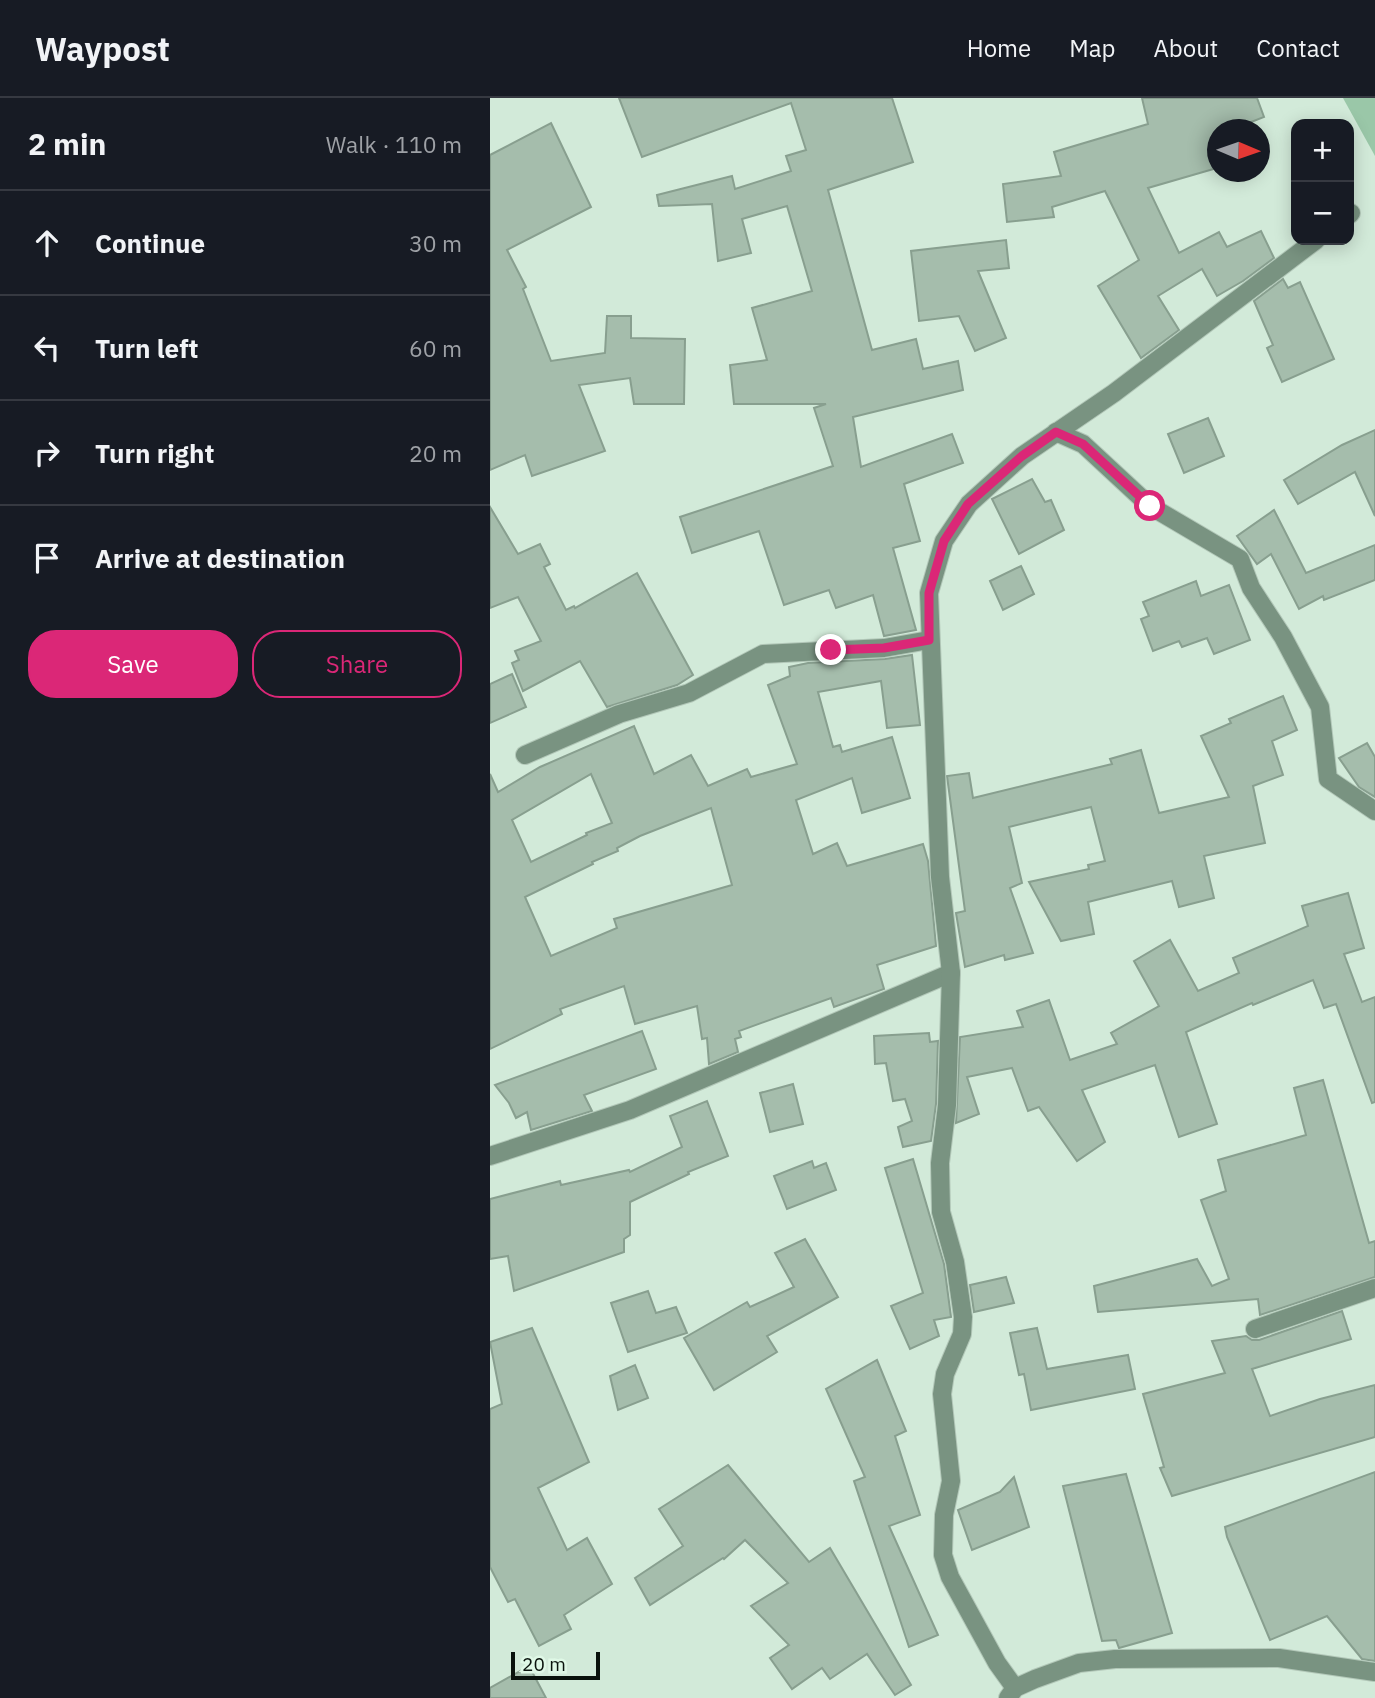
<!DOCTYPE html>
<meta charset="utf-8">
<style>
:root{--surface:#171b24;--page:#20242c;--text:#f1f3f6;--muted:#9ea1a6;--line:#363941;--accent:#db2777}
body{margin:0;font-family:"IBM Plex Sans",sans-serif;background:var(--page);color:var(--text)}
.controls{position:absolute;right:21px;top:21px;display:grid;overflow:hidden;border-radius:14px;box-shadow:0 4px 18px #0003}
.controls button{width:63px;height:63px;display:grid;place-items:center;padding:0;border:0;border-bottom:2px solid var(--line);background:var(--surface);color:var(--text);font:35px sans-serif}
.compass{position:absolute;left:717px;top:21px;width:63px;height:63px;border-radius:50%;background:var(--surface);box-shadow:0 4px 18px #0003;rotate:92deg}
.scale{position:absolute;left:21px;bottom:18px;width:89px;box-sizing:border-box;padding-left:7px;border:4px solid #09120c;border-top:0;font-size:19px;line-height:24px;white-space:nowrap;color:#09120c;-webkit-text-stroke:5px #dff8e6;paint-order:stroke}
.stop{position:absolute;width:21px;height:21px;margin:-16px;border:5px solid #db2777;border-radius:50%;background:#fff}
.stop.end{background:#db2777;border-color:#fff;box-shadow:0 2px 7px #0008}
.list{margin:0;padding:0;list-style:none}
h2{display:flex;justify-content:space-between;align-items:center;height:91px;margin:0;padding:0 28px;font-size:30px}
h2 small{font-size:23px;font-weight:400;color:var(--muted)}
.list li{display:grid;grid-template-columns:46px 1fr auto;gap:21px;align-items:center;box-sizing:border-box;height:105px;padding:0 28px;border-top:2px solid var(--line)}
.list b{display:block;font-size:26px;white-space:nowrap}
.list em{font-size:23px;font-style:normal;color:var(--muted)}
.actions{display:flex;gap:14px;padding:21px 28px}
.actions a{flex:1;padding:16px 0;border:2px solid var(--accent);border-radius:28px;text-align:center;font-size:24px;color:var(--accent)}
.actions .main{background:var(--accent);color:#fff}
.icon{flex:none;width:38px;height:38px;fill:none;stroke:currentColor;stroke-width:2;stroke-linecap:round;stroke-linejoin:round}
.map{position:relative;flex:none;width:885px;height:1600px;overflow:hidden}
header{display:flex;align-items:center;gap:42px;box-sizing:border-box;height:98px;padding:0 35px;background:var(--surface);border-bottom:2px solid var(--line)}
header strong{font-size:33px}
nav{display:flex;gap:38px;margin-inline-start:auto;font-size:24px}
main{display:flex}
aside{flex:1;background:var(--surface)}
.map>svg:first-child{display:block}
</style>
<header>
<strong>Waypost</strong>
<nav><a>Home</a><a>Map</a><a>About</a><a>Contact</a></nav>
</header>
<main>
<aside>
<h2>2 min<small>Walk · 110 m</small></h2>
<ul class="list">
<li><svg class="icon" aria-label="ahead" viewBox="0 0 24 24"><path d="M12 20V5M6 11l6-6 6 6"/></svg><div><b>Continue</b></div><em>30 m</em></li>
<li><svg class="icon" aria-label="left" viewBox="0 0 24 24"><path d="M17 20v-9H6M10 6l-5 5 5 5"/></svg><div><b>Turn left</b></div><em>60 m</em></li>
<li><svg class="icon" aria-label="right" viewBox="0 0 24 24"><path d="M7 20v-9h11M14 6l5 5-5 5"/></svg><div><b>Turn right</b></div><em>20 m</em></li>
<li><svg class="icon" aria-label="arrive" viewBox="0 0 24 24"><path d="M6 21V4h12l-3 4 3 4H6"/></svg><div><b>Arrive at destination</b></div></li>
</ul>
<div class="actions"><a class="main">Save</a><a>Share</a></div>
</aside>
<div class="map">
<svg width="885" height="1600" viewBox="0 0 885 1600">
<rect width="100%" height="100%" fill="#d2ead9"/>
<polygon fill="#9ac7a8" points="853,0 885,0 885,58"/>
<g fill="#a5bdac" stroke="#889f8f" stroke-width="2" fill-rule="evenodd">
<polygon points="129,0 402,0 423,64 338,92 382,252 426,241 433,271 468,263 473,292 363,319 371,369 462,336 473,365 414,386 430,443 403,450 426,532 394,538 383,497 346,510 339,492 294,507 269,433 202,455 190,419 343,368 324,310 336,306 244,306 240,267 277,262 262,210 322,193 297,108 252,121 261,155 228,163 222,106 169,108 167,97 242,78 245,91 301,73 296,58 316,52 301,5 152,59"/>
<polygon points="652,0 767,0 774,19 761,24 765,32 727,32 727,70 658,90 689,155 729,134 737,149 771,133 784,160 753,183 727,198 712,171 668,198 689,232 651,260 608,188 649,162 615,93 562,109 564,119 517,124 513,86 571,78 564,54 658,26"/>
<polygon points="61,25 101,109 17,152 36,189 33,191 61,263 115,255 117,218 141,218 141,240 195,241 194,306 144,306 140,280 89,287 115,353 42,378 35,357 0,372 0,57"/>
<polygon points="516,142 519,170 488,173 516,240 485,253 469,218 429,223 421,153"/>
<polygon points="793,181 798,190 810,184 844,261 792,284 777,250 783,247 764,203"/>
<polygon points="718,320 734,358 694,375 678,336"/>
<polygon points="885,332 885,418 865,374 808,406 794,382 852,347"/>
<polygon points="542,381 555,404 561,402 574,432 529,456 502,401"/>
<polygon points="0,409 28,456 50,446 60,466 54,469 76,512 84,508 85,510 147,475 203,577 187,587 117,609 90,563 33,593 22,565 29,562 25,553 51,543 28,499 0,510"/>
<polygon points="784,412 816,475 885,447 885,482 834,502 833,498 809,511 781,456 767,466 747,438"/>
<polygon points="531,468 544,496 513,512 500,483"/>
<polygon points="706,483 711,498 739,487 760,542 724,556 717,540 692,549 689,543 663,553 651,521 659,518 653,504"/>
<path d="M422,557L430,627L397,630L391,583L328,594L343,649L350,647L352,654L402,639L420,700L372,715L362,680L306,702L323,756L347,745L357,768L433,746L438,763L446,848L387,867L394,891L344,909L341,900L249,933L251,939L245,941L248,954L219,966L217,940L212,941L207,908L145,926L134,888L70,911L72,916L0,951V676L8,694L50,669L144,628L164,676L201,657L218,688L257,671L261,679L307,666L278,587L300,578L299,569L318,565L395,561ZM101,676L122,725L96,735L97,737L41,764L22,722ZM221,710L242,787L124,821L127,830L61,858L35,799L103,766L102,764L128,753L127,750L150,738Z"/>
<polygon points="22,576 36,609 0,625 0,586"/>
<polygon points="793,598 807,632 782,643 793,677 763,688 775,745 714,758 724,800 689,809 682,783 598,804 604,836 571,843 539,784 599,771 598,767 615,763 601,709 519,729 532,785 520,790 543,855 515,862 514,857 475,869 466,815 475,813 457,678 479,675 483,700 622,666 620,661 651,652 669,715 739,699 711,638 741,625 739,621"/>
<polygon points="877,645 885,659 885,699 869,689 849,660"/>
<polygon points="858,795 874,850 854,856 872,904 885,899 885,1004 882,1005 846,906 834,910 823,882 763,907 762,905 696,934 727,1026 689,1039 665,967 592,992 615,1044 587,1063 549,1009 538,1013 522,970 477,979 489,1016 466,1025 470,939 533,929 527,913 559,902 580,962 627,946 621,935 669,908 644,863 680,842 708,893 749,875 743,860 818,828 812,808"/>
<polygon points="152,933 166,971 94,997 102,1013 41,1032 37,1014 26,1020 19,1005 5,987"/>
<polygon points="439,935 440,944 448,943 446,1006 441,1043 413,1049 408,1029 422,1023 415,1001 403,1003 396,965 385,966 384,938"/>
<polygon points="833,982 879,1145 885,1143 885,1179 770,1217 768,1201 608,1214 604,1188 707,1161 722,1188 739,1181 711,1102 736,1093 728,1062 816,1037 804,990"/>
<polygon points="303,986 313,1026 280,1034 270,995"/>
<polygon points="217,1003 238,1058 198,1074 199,1076 140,1104 140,1137 134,1141 134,1154 24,1193 18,1158 0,1161 0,1101 70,1083 71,1087 139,1072 140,1074 192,1049 180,1018"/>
<polygon points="423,1061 454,1166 461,1219 444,1222 449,1238 420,1251 401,1208 433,1195 395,1070"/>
<polygon points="322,1063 324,1070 336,1065 346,1092 297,1111 284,1078"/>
<polygon points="315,1141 348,1199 277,1238 287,1254 224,1292 194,1240 257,1204 260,1209 304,1189 285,1155"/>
<polygon points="516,1179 524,1205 484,1214 480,1187"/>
<polygon points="158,1193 166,1215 186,1209 197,1235 138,1254 121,1205"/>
<polygon points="852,1213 861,1241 762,1271 780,1318 830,1301 885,1287 885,1339 682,1398 670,1370 674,1369 653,1296 735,1275 722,1243 756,1238 762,1242 769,1242"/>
<polygon points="42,1230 99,1364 48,1390 77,1452 97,1440 122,1486 74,1517 81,1531 49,1548 25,1501 18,1504 0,1469 0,1311 12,1306 0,1244"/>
<polygon points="547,1230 557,1271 638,1257 645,1291 541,1312 534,1276 529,1277 520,1235"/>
<polygon points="387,1262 416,1333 405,1338 430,1417 399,1428 448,1537 419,1549 364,1383 375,1379 336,1291"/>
<polygon points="145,1267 158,1300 128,1312 120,1278"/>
<polygon points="238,1367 319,1464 340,1450 421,1587 405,1597 377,1556 340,1581 332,1570 302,1591 280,1560 299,1547 261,1508 298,1485 255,1442 234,1461 233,1460 160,1507 145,1480 193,1448 169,1411"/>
<polygon points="885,1374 885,1563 872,1561 837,1518 780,1542 737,1439 735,1429"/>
<polygon points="636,1376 682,1535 629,1550 626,1542 612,1543 573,1388"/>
<polygon points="524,1379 539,1429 482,1452 468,1412 510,1394"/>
<polygon points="39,1568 56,1600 0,1600 0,1590"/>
</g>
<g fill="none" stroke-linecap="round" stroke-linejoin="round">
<defs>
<g id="street">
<polyline points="859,117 861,115"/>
<polyline points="566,334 593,346 660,408 750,461 761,490 793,539 830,609 838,681 885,713"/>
<polyline points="35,657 129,616 199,595 273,556 394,550 439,542"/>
<polyline points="0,1058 140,1012 461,875"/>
<polyline points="765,1231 885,1190"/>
<polyline points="525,1590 507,1565 460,1479 453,1457 454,1417 461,1383 452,1296 455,1276 472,1236 473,1219 465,1164 451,1114 450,1065 457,1007 461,875 450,779 439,495 454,443 479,406 532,358 624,295 826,142"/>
<polyline points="518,1600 525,1590 545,1581 589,1565 625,1561 789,1560 885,1574"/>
</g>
</defs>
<use href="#street" stroke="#b2c7b8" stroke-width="20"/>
<use href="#street" stroke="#799381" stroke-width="18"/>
</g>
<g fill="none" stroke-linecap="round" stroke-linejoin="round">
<polyline stroke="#db2777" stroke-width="9" points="341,552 394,550 439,542 439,495 454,443 478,406 532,358 566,334 593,346 660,408"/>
</g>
</svg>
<div class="controls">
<button>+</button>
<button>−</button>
</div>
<svg class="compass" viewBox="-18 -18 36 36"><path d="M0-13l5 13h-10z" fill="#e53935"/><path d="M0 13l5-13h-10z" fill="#9ea1a6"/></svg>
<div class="scale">20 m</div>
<div class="stop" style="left:660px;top:408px"></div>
<div class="stop end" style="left:341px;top:552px"></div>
</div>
</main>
